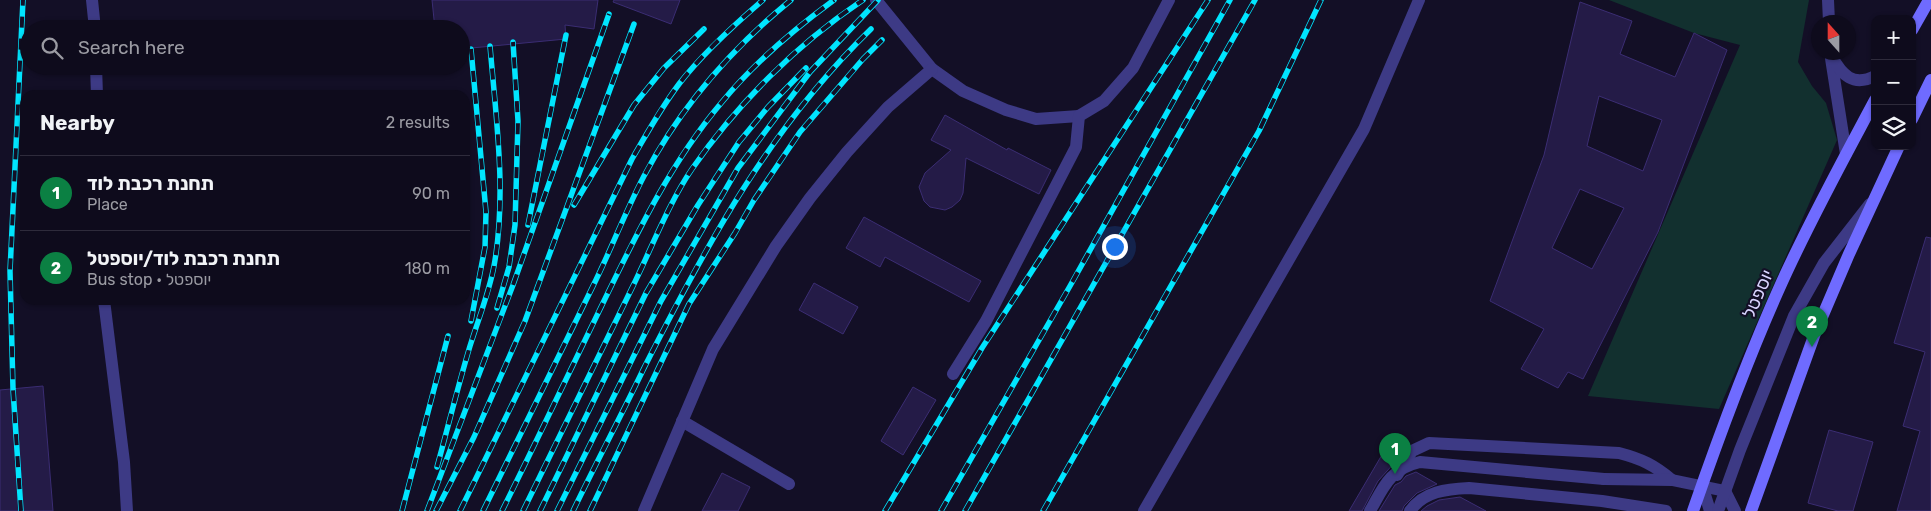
<!DOCTYPE html>
<meta charset="utf-8">
<style>
:root{--surface:#0e0b1c;--page:#171425;--text:#f1f3f6;--muted:#9b9ba3;--line:#2e2b3b;--accent:#0b8043}
body{margin:0;font-family:Rubik,"Noto Sans Hebrew",sans-serif;background:var(--page);color:var(--text)}
.controls{position:absolute;right:15px;top:15px;display:grid;overflow:hidden;border-radius:10px;box-shadow:0 1px 4px #0004}
.controls button{width:45px;height:45px;display:grid;place-items:center;padding:0;border:0;border-bottom:1px solid var(--line);background:var(--surface);color:var(--text);font:25px sans-serif}
.compass{position:absolute;left:1811px;top:15px;width:45px;height:45px;border-radius:50%;background:var(--surface);box-shadow:0 1px 4px #0004;rotate:339deg}
.you{position:absolute;left:1114px;top:246px;width:18px;height:18px;margin:-12px;border:4px solid #fff;border-radius:50%;background:#1a73e8;box-shadow:0 0 0 8px #1a73e833}
.badge{display:grid;place-items:center;width:32px;height:32px;border-radius:50%;background:var(--accent);color:#fff;font-size:16px;font-weight:700}
.pin{position:absolute;translate:-50% -41px;filter:drop-shadow(0 1px 2px #0008)}
.pin::after{content:'';position:absolute;top:26px;width:18px;height:15px;background:inherit;clip-path:polygon(0 0,100% 0,50% 100%)}
.list{margin:0;padding:0;list-style:none}
h2{display:flex;justify-content:space-between;align-items:center;height:65px;margin:0;padding:0 20px;font-size:21px}
h2 small{font-size:16px;font-weight:400;color:var(--muted)}
.list li{display:grid;grid-template-columns:32px 1fr auto;gap:15px;align-items:center;box-sizing:border-box;height:75px;padding:0 20px;border-top:1px solid var(--line)}
.list b{display:block;font-size:19px;white-space:nowrap}
.list p{margin:0;font-size:16px;white-space:nowrap;color:var(--muted)}
.list em{font-size:16px;font-style:normal;color:var(--muted)}
.icon{flex:none;width:28px;height:28px;fill:none;stroke:currentColor;stroke-width:2;stroke-linecap:round;stroke-linejoin:round}
.map{position:relative;flex:none;width:1931px;height:511px;overflow:hidden}
.search{position:absolute;background:var(--surface);box-shadow:0 1px 4px #0004;left:20px;top:20px;width:450px;height:55px;display:flex;align-items:center;gap:12px;box-sizing:border-box;padding:0 18px;border-radius:28px;color:var(--muted);font-size:19px}
.panel{position:absolute;background:var(--surface);box-shadow:0 1px 4px #0004;left:20px;top:90px;width:450px;height:215px;border-radius:15px}
.map>svg:first-child{display:block}
</style>
<div class="map">
<svg width="1931" height="511" viewBox="0 0 1931 511">
<rect width="100%" height="100%" fill="#130f26"/>
<polygon fill="#12302f" points="1609,0 1809,0 1798,62 1812,86 1826,103 1837,140 1719,409 1588,396 1740,45 1694,33"/>
<g fill="#241b47" stroke="#3b2d73" fill-rule="evenodd">
<polygon points="432,0 598,0 594,29 565,25 566,39 461,49 461,29 435,29"/>
<polygon points="614,0 680,0 671,24 613,2"/>
<path d="M1580,2L1632,21L1620,54L1675,77L1694,33L1727,50L1658,232L1583,379L1568,372L1558,388L1521,369L1544,329L1490,301L1544,155ZM1599,96L1662,120L1643,171L1587,146ZM1580,189L1624,208L1592,269L1552,248Z"/>
<polygon points="945,115 1007,150 1008,148 1051,170 1039,194 966,158 963,193 960,200 952,207 945,210 930,207 924,201 919,187 925,173 951,150 931,140"/>
<polygon points="864,217 981,281 969,302 885,257 880,267 846,248"/>
<polygon points="1926,237 1931,238 1931,511 1897,511 1920,431 1903,426 1925,352 1894,343"/>
<polygon points="814,283 858,307 843,334 799,310"/>
<polygon points="43,386 53,511 0,511 0,390"/>
<polygon points="913,387 936,400 903,455 881,441"/>
<polygon points="1829,430 1873,442 1853,511 1838,511 1808,503"/>
<polygon points="1383,453 1396,461 1378,481 1362,511 1349,511"/>
<polygon points="1416,472 1437,484 1417,493 1404,506 1402,511 1379,511 1395,485 1401,482 1406,476"/>
<polygon points="722,473 750,487 738,511 702,511"/>
<polygon points="1460,497 1486,511 1421,511 1427,506 1439,500"/>
</g>
<g fill="none" stroke-linecap="round" stroke-linejoin="round">
<g stroke="#3d3a85" stroke-width="12">
<polyline points="92,0 95,29"/>
<polyline points="876,0 932,69 963,91 1006,110 1036,119 1079,116"/>
<polyline points="96,66 97,95"/>
<polyline points="104,300 124,462 127,511"/>
<polyline points="953,374 986,321 1076,147 1079,116 1104,101 1133,68 1169,0"/>
<polyline points="682,421 789,484"/>
<path d="M1397,475L1412,451L1429,443L1619,453C1642,459 1654,465 1672,480"/>
<polyline points="1604,479 1672,480 1725,491"/>
<polyline points="1702,485 1710,511"/>
<polyline points="1725,491 1735,511"/>
<polyline points="644,511 713,349 776,246 810,198 847,152 888,107 932,69"/>
<polyline points="1144,511 1364,129 1419,0"/>
<path d="M1410,511C1424,491 1447,489 1469,488L1602,501L1666,511"/>
<polyline points="1718,511 1740,450 1794,316 1824,263 1870,204"/>
</g>
<g stroke="#3d3a85" stroke-width="12">
<polyline points="1828,0 1829,22"/>
<polyline points="1830,52 1846,154"/>
<path d="M1832,57C1842,75 1853,87 1875,76"/>
</g>
<g stroke="#6f6bff" stroke-width="12">
<polyline points="1912,30 1929,0"/>
<polyline points="1912,119 1931,80"/>
<path d="M1693,511C1720,433 1748,357 1782,282C1810,220 1843,160 1875,100"/>
<polyline points="1751,511 1814,336 1849,254 1899,146"/>
</g>
<defs>
<g id="rail">
<polyline points="471,49 486,212 485,247 471,321"/>
<polyline points="574,205 634,105 664,68 704,29"/>
<polyline points="528,225 566,35"/>
<polyline points="497,308 509,267 515,225 518,121 513,42"/>
<path d="M437,467C448,427 458,386 470,346C478,320 489,293 494,266C507,194 496,118 490,46"/>
<polyline points="21,511 13,389 10,271 23,0"/>
<polyline points="402,511 448,336"/>
<polyline points="427,511 513,285 609,14"/>
<polyline points="436,511 474,437 525,321 634,24"/>
<path d="M460,511L632,159C647,133 661,108 679,84C703,53 734,25 763,0"/>
<path d="M483,511C520,436 556,361 593,286C611,250 625,212 644,176C680,108 731,49 791,0"/>
<path d="M502,511C536,442 569,373 603,303C637,233 671,162 722,102C754,63 793,30 834,0"/>
<path d="M523,511C559,437 595,364 631,290C650,252 668,204 692,169C737,104 797,44 863,0"/>
<polyline points="540,511 646,293 698,205 739,142 768,107 806,68"/>
<polyline points="557,511 661,301 738,168 810,72 878,0"/>
<path d="M573,511C596,463 621,416 644,368C706,245 771,126 871,29"/>
<polyline points="590,511 689,304 735,233 754,200 800,132 863,59 882,40"/>
<polyline points="885,511 982,348 1208,0"/>
<polyline points="941,511 1070,286 1230,0"/>
<polyline points="965,511 1255,0"/>
<polyline points="1043,511 1259,131 1321,0"/>
</g>
</defs>
<use href="#rail" stroke="#00e5ff" stroke-width="5.5"/>
<use href="#rail" stroke="#130f26" stroke-width="4" stroke-dasharray="11" stroke-linecap="butt"/>
<path stroke="#3d3a85" stroke-width="12" d="M1370,511C1384,486 1390,469 1420,462L1604,479"/>
</g>
<g text-anchor="middle" dominant-baseline="central" stroke-width="4.5" stroke-linejoin="round" paint-order="stroke">
<g font-size="18" fill="#d9d4ff" stroke="#130f26">
<text transform="translate(1758 294) rotate(-66)">יוספטל</text>
</g>
</g>
</svg>
<div class="controls">
<button>+</button>
<button>−</button>
<button><svg class="icon" aria-label="layers" viewBox="0 0 24 24"><path d="M12 4l9 5-9 5-9-5zM3 14l9 5 9-5"/></svg></button>
</div>
<svg class="compass" viewBox="-18 -18 36 36"><path d="M0-13l5 13h-10z" fill="#e53935"/><path d="M0 13l5-13h-10z" fill="#9b9ba3"/></svg>
<div class="you"></div>
<div class="pin badge" style="left:1395px;top:474px">1</div>
<div class="pin badge" style="left:1812px;top:347px">2</div>
<div class="search"><svg class="icon" aria-label="search" viewBox="0 0 24 24"><circle cx="10" cy="10" r="6"/><path d="M15 15l6 6"/></svg>Search here</div>
<section class="panel">
<h2>Nearby<small>2 results</small></h2>
<ul class="list">
<li><span class="badge">1</span><div><b>תחנת רכבת לוד</b><p>Place</p></div><em>90 m</em></li>
<li><span class="badge">2</span><div><b>תחנת רכבת לוד/יוספטל</b><p>Bus stop · יוספטל</p></div><em>180 m</em></li>
</ul>
</section>
</div>
